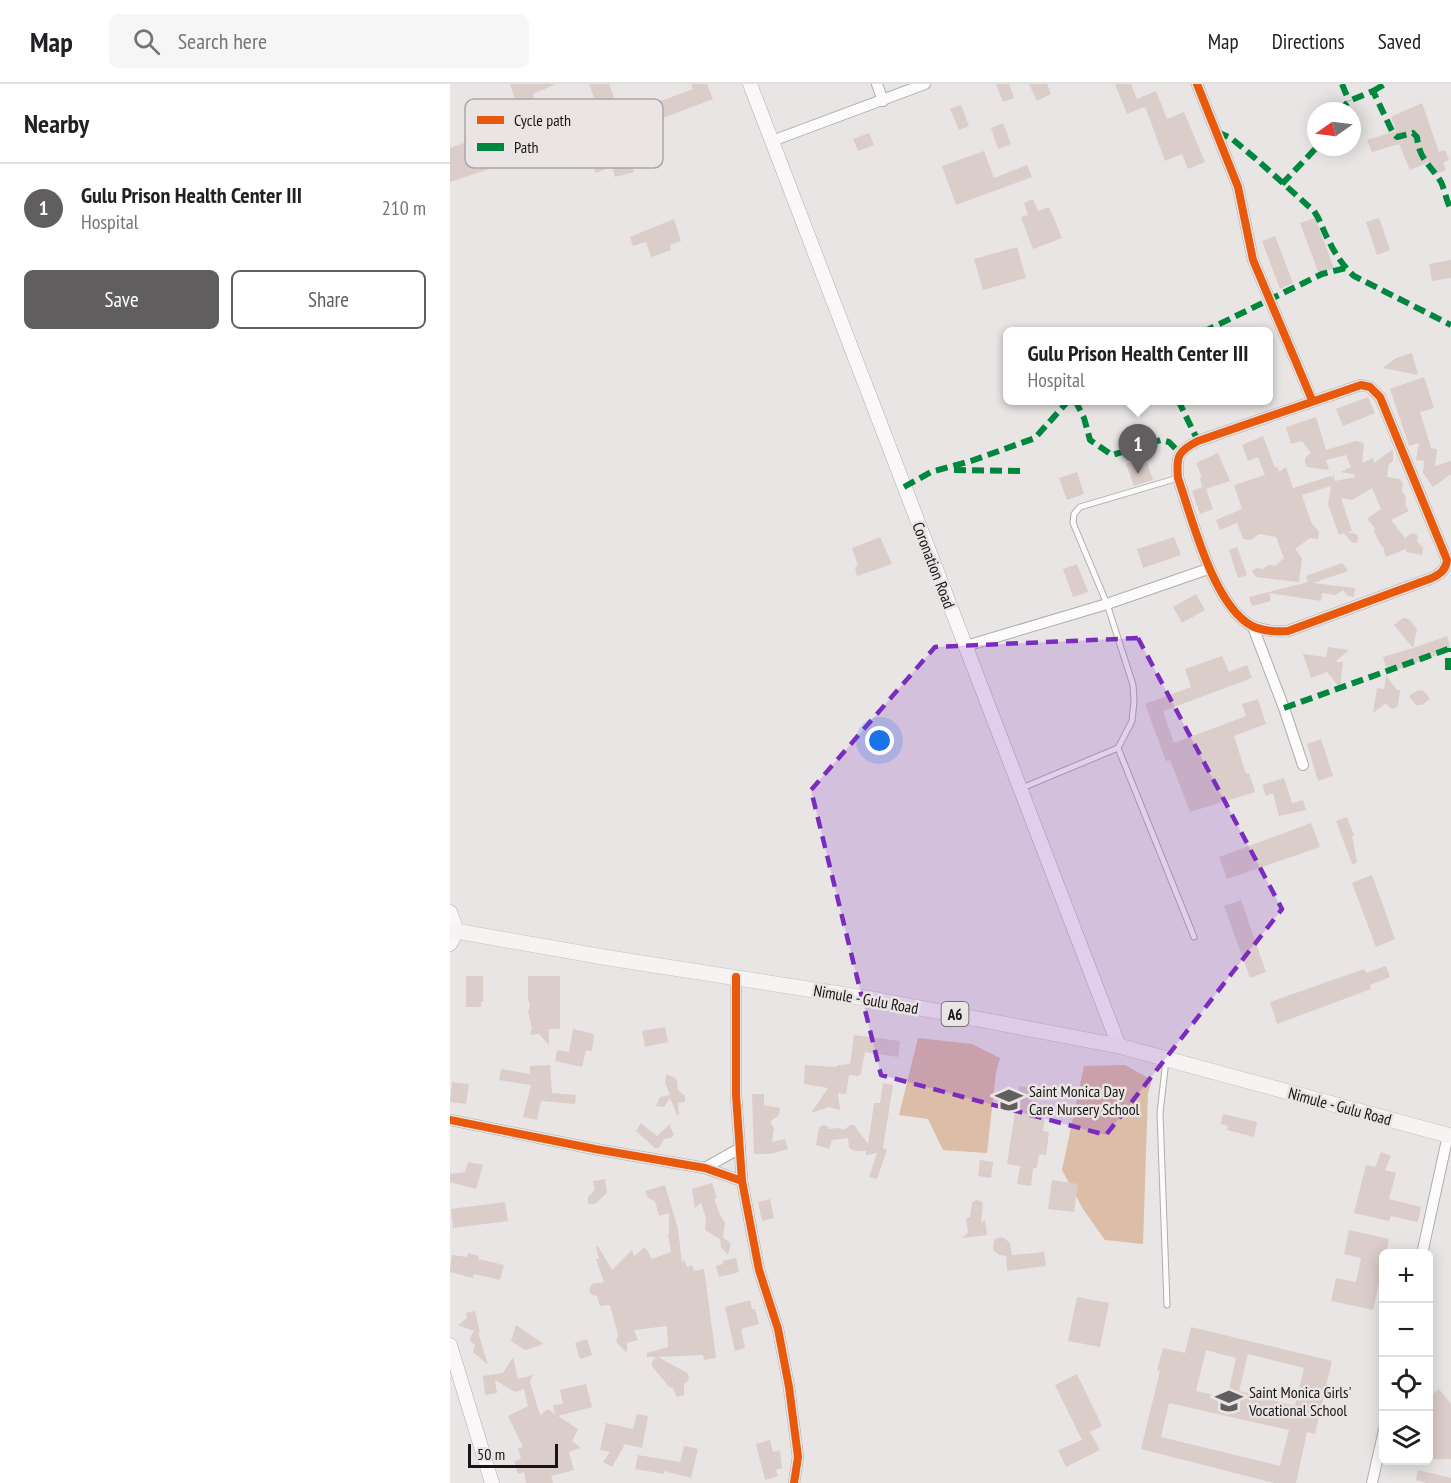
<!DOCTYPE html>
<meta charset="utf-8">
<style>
:root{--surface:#fff;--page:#f6f6f6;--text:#202124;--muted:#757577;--line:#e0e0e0;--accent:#605e5e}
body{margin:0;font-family:"PT Sans Narrow",sans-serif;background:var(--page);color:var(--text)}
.controls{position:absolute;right:18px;bottom:18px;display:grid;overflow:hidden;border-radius:9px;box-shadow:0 3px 15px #0003}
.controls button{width:54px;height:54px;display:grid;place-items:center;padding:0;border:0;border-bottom:2px solid var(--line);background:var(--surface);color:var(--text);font:30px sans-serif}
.compass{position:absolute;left:857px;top:18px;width:54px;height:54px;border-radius:50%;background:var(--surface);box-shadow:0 3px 15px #0003;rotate:256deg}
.scale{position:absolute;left:18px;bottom:15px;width:90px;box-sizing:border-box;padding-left:6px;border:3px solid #171515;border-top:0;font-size:16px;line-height:21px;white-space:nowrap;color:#171515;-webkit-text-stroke:4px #eae4e4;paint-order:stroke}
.you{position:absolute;left:430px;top:657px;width:21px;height:21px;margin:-15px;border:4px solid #fff;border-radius:50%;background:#1a73e8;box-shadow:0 0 0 9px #1a73e833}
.badge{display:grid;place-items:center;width:39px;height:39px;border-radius:50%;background:var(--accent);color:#fff;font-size:20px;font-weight:700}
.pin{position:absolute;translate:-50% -50px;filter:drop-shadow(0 2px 3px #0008)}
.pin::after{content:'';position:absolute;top:32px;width:21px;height:18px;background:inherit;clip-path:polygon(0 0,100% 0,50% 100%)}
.popup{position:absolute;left:553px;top:243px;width:270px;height:78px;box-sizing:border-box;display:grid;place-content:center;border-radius:9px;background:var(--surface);filter:drop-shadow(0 2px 4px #0005);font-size:20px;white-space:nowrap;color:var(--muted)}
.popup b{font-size:22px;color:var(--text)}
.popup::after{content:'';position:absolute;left:50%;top:100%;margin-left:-12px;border:12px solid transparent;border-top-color:var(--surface)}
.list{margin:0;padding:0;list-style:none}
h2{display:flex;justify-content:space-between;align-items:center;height:78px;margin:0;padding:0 24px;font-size:26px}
h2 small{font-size:20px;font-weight:400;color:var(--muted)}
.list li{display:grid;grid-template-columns:39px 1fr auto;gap:18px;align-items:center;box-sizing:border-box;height:90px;padding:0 24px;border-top:2px solid var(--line)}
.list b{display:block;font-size:22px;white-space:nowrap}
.list p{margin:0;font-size:20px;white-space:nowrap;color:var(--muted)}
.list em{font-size:20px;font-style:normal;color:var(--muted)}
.actions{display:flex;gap:12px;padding:18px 24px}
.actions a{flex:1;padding:14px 0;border:2px solid var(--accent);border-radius:9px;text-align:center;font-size:21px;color:var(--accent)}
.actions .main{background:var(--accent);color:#fff}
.icon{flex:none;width:33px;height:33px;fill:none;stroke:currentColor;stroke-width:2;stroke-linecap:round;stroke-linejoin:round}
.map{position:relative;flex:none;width:1001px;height:1399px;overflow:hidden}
header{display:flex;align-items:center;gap:36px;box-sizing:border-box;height:84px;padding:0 30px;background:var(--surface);border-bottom:2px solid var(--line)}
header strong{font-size:28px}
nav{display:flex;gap:33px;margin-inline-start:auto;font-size:21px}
.search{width:420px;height:54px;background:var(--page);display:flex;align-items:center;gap:15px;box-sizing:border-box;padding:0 21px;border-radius:9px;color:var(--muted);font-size:22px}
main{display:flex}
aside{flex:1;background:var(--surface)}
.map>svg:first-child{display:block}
</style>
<header>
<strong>Map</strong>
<div class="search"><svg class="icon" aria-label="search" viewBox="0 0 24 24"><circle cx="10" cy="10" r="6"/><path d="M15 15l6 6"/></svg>Search here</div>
<nav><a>Map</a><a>Directions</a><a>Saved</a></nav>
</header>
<main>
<aside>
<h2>Nearby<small></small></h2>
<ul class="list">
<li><span class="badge">1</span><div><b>Gulu Prison Health Center III</b><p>Hospital</p></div><em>210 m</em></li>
</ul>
<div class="actions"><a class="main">Save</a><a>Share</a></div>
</aside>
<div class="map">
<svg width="1001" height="1399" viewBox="0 0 1001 1399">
<rect width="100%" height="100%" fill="#e9e5e5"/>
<g fill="#dcbda8">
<polygon points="468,954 522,960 550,974 546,988 537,1069 493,1066 478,1035 449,1031"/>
<polygon points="675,981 702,996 698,1009 693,1160 655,1156 633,1125 612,1086 634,982"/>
</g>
<g fill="#dbcdc9" fill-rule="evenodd">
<polygon points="60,0 106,0 83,10 100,61 80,68 81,71 0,98 0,64 22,56 16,40 36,32 42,49 72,36"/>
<polygon points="139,0 159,0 171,32 243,5 241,0 257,0 263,15 174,49 184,88 165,93 162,82 146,89 134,61 158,52"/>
<polygon points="546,0 559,0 564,14 553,18"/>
<polygon points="579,0 597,0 601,10 587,17"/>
<polygon points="665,0 681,0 687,15 706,7 717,35 734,28 755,78 738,85 732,70 715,77 696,25 694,23 677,30"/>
<polygon points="972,19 989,68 995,66 999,76 993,79 996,86 984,91 979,78 960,86 949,60 922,68 917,56 946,47 941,33"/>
<polygon points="511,21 519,42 509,46 500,25"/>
<polygon points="553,39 561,60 548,65 541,44"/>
<polygon points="419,49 424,61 408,67 403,55"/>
<polygon points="114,64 119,80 108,84 103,67"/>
<polygon points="534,67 544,94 577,81 582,93 506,121 492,82"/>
<polygon points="583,115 588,127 599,123 612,154 583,165 571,133 578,131 574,119"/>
<polygon points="865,134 884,184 869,190 850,139"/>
<polygon points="929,134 940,166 927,171 916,138"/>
<polygon points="224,135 231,157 220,161 221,166 201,173 196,158 183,162 180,153"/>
<polygon points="825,152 843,199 830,205 812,157"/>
<polygon points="567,163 576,194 533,206 524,175"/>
<polygon points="1001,176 1001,194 982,197 979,180"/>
<polygon points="962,269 968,291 933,284 946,274"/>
<polygon points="974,293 984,324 970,328 981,364 987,365 985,382 1001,377 1001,390 983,403 973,389 974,377 966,376 969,359 959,362 940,305"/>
<polygon points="918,313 925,329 893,342 886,325"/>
<polygon points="866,333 876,366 906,357 912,358 914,361 912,379 923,374 924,379 943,365 943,377 939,380 937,393 950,395 953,399 952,407 956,413 955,421 959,427 941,436 955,454 962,449 966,450 968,453 967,457 973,464 972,471 956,468 956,465 936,473 933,464 936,463 932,463 924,448 925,444 917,435 931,425 922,404 902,416 891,414 902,447 897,448 906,450 908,453 907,459 901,458 894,449 889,451 878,420 881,402 852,411 861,438 869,448 868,455 860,454 845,465 852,474 849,498 806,493 802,487 807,484 813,485 818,481 825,482 834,474 826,453 809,450 801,456 793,455 787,439 770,446 766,436 792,425 784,401 815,391 808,373 798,377 792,361 813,352 825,384 828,383 829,388 836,383 843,404 881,392 882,395 883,389 885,397 905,393 904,390 890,388 901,383 896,371 876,376 879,386 857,383 855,379 855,374 861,369 852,357 841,360 836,343"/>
<polygon points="768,369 780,397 756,405 763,425 750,430 742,407 752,403 750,394 752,393 746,379"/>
<polygon points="695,373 703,396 684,402 676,380"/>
<polygon points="627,388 634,410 617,416 609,394"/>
<polygon points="430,453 442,480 407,492 405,483 408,482 402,464"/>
<polygon points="724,453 731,471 693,484 687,465"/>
<polygon points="787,463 797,491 788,494 779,466"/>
<polygon points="892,479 898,487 863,499 905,504 904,513 898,512 893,506 885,511 872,509 871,517 819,509 821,517 802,522 799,513 858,498 856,492"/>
<polygon points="627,480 638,508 623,513 613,485"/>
<polygon points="746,510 755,526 732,539 723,523"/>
<polygon points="953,534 959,535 967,545 963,564 997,552 1001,566 938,589 933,573 963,564 944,541"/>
<polygon points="878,563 899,566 885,578 893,578 890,604 877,588 861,594 853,570 876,573"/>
<polygon points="772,572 779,588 797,581 802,594 713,627 724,659 796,632 792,620 808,615 816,640 784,652 796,690 799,689 805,708 740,728 720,676 716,677 695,620 741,603 735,585"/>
<polygon points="936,591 947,606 950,606 948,622 944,625 940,624 936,619 923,629 927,604 934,605"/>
<polygon points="968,606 974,607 980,615 972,621 966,621 959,612"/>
<polygon points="871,655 883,692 868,697 857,660"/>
<polygon points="834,694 842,719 853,716 856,726 829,732 823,709 816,712 812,701"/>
<polygon points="897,733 904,751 902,752 907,779 902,780 886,737"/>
<polygon points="861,739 870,763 777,795 769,773"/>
<polygon points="922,791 945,855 926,863 902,799"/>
<polygon points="791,816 816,888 800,894 774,822"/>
<polygon points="936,882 940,893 920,901 921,905 827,940 820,918 914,885 916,889"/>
<polygon points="16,892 33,892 33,918 31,918 31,923 16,923"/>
<polygon points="78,892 110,892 110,945 99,945 99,961 89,950 80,951 82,944 78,928 80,921 78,915"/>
<polygon points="215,943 218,958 195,963 192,947"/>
<polygon points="123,945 144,950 142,967 136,966 132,983 105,977 107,966 119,968"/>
<polygon points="404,951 450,957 448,973 415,968 411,990 407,992 399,991 396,1010 388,1009 390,1026 379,1023 361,1029 378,1004 354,1000 355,981 385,983 389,981 400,980"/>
<polygon points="100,981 102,1009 126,1011 125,1020 91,1017 87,1036 73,1033 81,1001 49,996 51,985 80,990 80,982"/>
<polygon points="216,990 225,994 227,997 228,1006 235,1012 235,1018 228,1019 229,1030 227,1031 220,1014 214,1023 206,1022 210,1013 220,1011 215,999"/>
<polygon points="2,998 19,1000 16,1020 0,1018"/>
<polygon points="433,999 443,1001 433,1064 437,1066 427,1095 419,1093 427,1069 416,1071 416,1067 404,1067 399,1063 398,1054 382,1056 379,1065 366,1061 369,1044 373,1041 377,1042 379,1045 389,1044 394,1046 400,1041 404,1041 418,1060 424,1019 430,1019"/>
<polygon points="569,1002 583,1004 580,1029 595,1031 593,1047 599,1048 596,1071 589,1070 587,1084 583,1084 581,1102 567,1100 570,1082 557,1080"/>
<polygon points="302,1010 314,1010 314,1021 330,1024 329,1031 320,1038 324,1044 322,1058 335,1055 338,1065 320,1070 304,1070"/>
<polygon points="773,1030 807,1038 804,1053 777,1046 778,1042 771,1040"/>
<polygon points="191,1039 207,1052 221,1039 220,1043 224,1050 221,1054 214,1055 209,1064 205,1064 186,1047"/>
<polygon points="931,1068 941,1072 935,1086 946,1089 939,1115 971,1123 968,1138 941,1132 939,1137 904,1129 916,1081 925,1083"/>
<polygon points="530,1076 543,1078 541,1094 528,1092"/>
<polygon points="18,1078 33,1081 26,1105 0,1098 0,1090 15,1088"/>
<polygon points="155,1095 157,1109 145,1120 138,1120 138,1113 145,1106 143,1097"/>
<polygon points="602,1096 628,1100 624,1128 598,1125"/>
<polygon points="262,1099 267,1114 264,1115 270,1131 275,1139 273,1154 281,1159 278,1171 271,1163 270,1155 255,1146 256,1134 251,1119 245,1124 242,1105"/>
<polygon points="215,1101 228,1145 232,1179 234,1175 237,1183 242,1181 244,1187 254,1185 266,1274 254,1276 253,1271 208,1273 237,1289 239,1292 238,1297 234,1300 234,1311 227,1313 223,1304 219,1303 202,1282 202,1277 207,1273 197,1273 197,1269 218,1263 217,1242 184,1246 188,1256 177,1259 177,1269 166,1258 168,1251 160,1221 150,1222 147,1212 142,1211 139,1206 142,1200 154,1198 146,1175 149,1175 146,1163 148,1162 162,1186 182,1166 184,1172 195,1163 202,1175 221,1168 218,1150 219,1150 219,1129 209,1132 205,1117 198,1114 195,1107"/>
<polygon points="320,1115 324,1134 312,1137 308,1118"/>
<polygon points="526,1116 531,1117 533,1120 531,1139 535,1136 537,1151 512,1154 518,1149 516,1134 520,1133 522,1119"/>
<polygon points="55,1118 58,1137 3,1144 1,1125"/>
<polygon points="899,1146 939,1155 936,1170 933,1170 933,1181 923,1226 881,1217 886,1194 906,1198 911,1174 894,1170"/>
<polygon points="550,1153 554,1154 560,1159 562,1171 594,1168 596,1182 557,1187 556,1172 557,1172 549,1171 543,1166 544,1156"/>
<polygon points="18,1169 29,1172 28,1175 54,1181 50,1196 24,1190 23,1194 0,1188 2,1171 17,1173"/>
<polygon points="286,1174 289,1188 269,1193 266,1182 273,1180 272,1177"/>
<polygon points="627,1213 659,1219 650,1263 618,1257"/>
<polygon points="300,1216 302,1225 305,1225 309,1240 291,1245 295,1264 285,1267 275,1223"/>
<polygon points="25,1227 30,1249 28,1248 38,1281 23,1268 25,1261 21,1258 20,1254 24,1247 8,1241 17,1234 16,1229"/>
<polygon points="66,1241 94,1260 75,1266 61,1257"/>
<path d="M741,1243L882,1277L865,1350L857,1348L846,1399H824L691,1365L710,1287L707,1286L713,1264L735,1269ZM756,1266L786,1274L777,1314L746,1307ZM798,1270L854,1284L845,1322L789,1307ZM719,1319L839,1346L830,1382L711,1353Z"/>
<polygon points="137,1255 142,1271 130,1275 125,1259"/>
<polygon points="63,1273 68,1295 83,1291 80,1298 90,1331 98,1325 105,1330 103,1321 113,1320 110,1306 136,1300 142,1323 108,1332 128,1345 122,1357 131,1364 119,1368 124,1386 101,1392 103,1399 76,1399 74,1388 68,1390 64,1377 71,1375 68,1364 73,1363 58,1332 78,1322 74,1305 65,1308 45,1296 47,1309 35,1311 33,1292 53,1289"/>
<polygon points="627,1290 652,1342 640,1348 650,1366 616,1383 608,1366 632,1356 605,1301"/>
<polygon points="989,1305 1001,1320 1001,1375 982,1375 983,1335 978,1337 978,1314"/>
<polygon points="187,1330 198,1332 192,1364 175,1360 162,1383 153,1378 160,1368 150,1366 156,1339 183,1345"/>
<polygon points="320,1356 323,1368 330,1366 332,1384 326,1386 328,1392 315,1396 306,1360"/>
<polygon points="234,1362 248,1365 241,1394 214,1387 214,1390 185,1385 188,1371 230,1378"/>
<polygon points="968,1386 1001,1394 1001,1399 976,1399 966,1396"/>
</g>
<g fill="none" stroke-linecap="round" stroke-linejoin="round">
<defs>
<g id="lane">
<polyline points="668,664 744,853"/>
<polyline points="572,704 668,664 682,637 684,617 683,601 657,520 623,439 624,430 630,423 728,394"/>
<polyline points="716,976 710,1029 717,1221"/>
</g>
<g id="street">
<polyline points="427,0 433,17"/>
<polyline points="747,0 788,103 803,176 862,316"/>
<polyline points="322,57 475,0"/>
<path d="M911,301L920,303L930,313L997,476C996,486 990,490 982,494L838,547C826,548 813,547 802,542C763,521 742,434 728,394C726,372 728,367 748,357Z"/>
<polyline points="803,543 834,624 853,681"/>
<polyline points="516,562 657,520 758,485"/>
<polyline points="286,893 286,1011 292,1097 309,1186 328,1245 339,1303 348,1373 344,1399"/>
<polyline points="0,1036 145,1065 255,1084 292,1097"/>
<polyline points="255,1084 290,1064"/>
<polyline points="972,1170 998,1051"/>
<polyline points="922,1399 934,1346"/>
</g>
<g id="secondary">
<polyline points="300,0 669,962"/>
<polyline points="0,828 7,847 0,860"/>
<polyline points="0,1261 42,1399"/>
</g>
<polyline id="primary" points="0,846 159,874 428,916 669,962 1001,1052"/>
</defs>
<use href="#lane" stroke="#b0adad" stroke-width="7"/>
<use href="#street" stroke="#b0adad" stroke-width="12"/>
<use href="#secondary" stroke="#b0adad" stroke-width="15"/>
<use href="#primary" stroke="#c4c2c2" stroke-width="16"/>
<use href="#lane" stroke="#fcfbfb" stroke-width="5"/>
<use href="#street" stroke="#fcfbfb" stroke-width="10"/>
<use href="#secondary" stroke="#f9f7f8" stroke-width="14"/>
<use href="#primary" stroke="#f7f3f3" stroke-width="15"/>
<g stroke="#00873e" stroke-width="6" stroke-dasharray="12 6" stroke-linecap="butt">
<polyline points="892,0 899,17"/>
<polyline points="923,7 935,0"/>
<path d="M889,27L899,17L923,7L943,49L947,53L963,49L967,53C969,76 981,81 991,98C995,106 996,117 1001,125"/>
<path d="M767,48L781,54L806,75L864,127C871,137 873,147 879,157C885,170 894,183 904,192L1001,241"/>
<polyline points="832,100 867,63"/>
<polyline points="753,248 872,190 896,184"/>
<polyline points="625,316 634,334 640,356 662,371 711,356 719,358 730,369"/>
<polyline points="728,316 748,357"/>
<polyline points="504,386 576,387"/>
<polyline points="454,403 481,388 521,377 585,354 619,316"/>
<polyline points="998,586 998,564"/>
<polyline points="834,624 1001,564"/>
</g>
<defs>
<g id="cycleway">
<polyline points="747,0 788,103 803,176 862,316"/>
<path d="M911,301L920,303L930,313L997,476C996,486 990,490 982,494L838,547C826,548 813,547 802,542C763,521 742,434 728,394C726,372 728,367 748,357Z"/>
<polyline points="286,893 286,1011 292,1097 309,1186 328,1245 339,1303 348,1373 344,1399"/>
<polyline points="0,1036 145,1065 255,1084 292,1097"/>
</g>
</defs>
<use href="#cycleway" stroke="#eae4e4" stroke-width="11"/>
<use href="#cycleway" stroke="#e8590c" stroke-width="8"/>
</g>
<path fill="#7b2cbf" fill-opacity="0.2" stroke="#7b2cbf" stroke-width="4.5" stroke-dasharray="12 8" stroke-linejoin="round" d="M688,554L832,825L656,1051L431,991L361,706L485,563Z"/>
<defs>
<symbol id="school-bare" viewBox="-9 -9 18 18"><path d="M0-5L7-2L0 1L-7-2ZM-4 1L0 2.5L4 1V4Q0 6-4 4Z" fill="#605e5e" stroke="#eae4e4" stroke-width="2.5" paint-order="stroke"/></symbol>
</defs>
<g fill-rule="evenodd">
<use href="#school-bare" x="540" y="997" width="38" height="38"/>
<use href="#school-bare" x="760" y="1298" width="38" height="38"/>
</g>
<g text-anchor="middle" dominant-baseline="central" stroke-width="5" stroke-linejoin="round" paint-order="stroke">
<rect fill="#eae4e4" stroke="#565353" stroke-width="1.5" x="491.5" y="918" width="27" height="24" rx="4.5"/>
<g font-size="15" font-weight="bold" fill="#171515">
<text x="505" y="930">A6</text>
</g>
<g font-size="16" fill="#171515" stroke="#eae4e4">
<text transform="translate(484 481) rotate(69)">Coronation Road</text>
<text transform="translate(416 915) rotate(10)">Nimule - Gulu Road</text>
<text transform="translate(890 1022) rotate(15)">Nimule - Gulu Road</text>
</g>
<g font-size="16" fill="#171515" stroke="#eae4e4" text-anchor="start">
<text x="579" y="1007">Saint Monica Day<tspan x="579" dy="18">Care Nursery School</tspan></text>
<text x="799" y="1308">Saint Monica Girls'<tspan x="799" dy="18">Vocational School</tspan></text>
</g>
</g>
<rect x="15" y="15" width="198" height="69" rx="9" fill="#eae4e4" stroke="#aba6a6" stroke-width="1.5"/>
<rect x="27" y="32" width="27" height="8" fill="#e8590c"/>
<rect x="27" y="59" width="27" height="8" fill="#00873e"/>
<g font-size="16" fill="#171515">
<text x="64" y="42">Cycle path</text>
<text x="64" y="69">Path</text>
</g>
</svg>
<div class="controls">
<button>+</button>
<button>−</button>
<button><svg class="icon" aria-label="locate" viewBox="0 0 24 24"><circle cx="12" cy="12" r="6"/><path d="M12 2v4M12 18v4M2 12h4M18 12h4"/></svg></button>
<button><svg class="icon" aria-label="layers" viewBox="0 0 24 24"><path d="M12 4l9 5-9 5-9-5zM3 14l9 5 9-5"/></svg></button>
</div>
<svg class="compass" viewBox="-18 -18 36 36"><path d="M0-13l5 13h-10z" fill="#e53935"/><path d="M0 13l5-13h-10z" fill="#757577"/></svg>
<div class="scale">50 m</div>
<div class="you"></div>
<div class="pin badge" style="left:688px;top:390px">1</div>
<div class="popup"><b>Gulu Prison Health Center III</b>Hospital</div>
</div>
</main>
